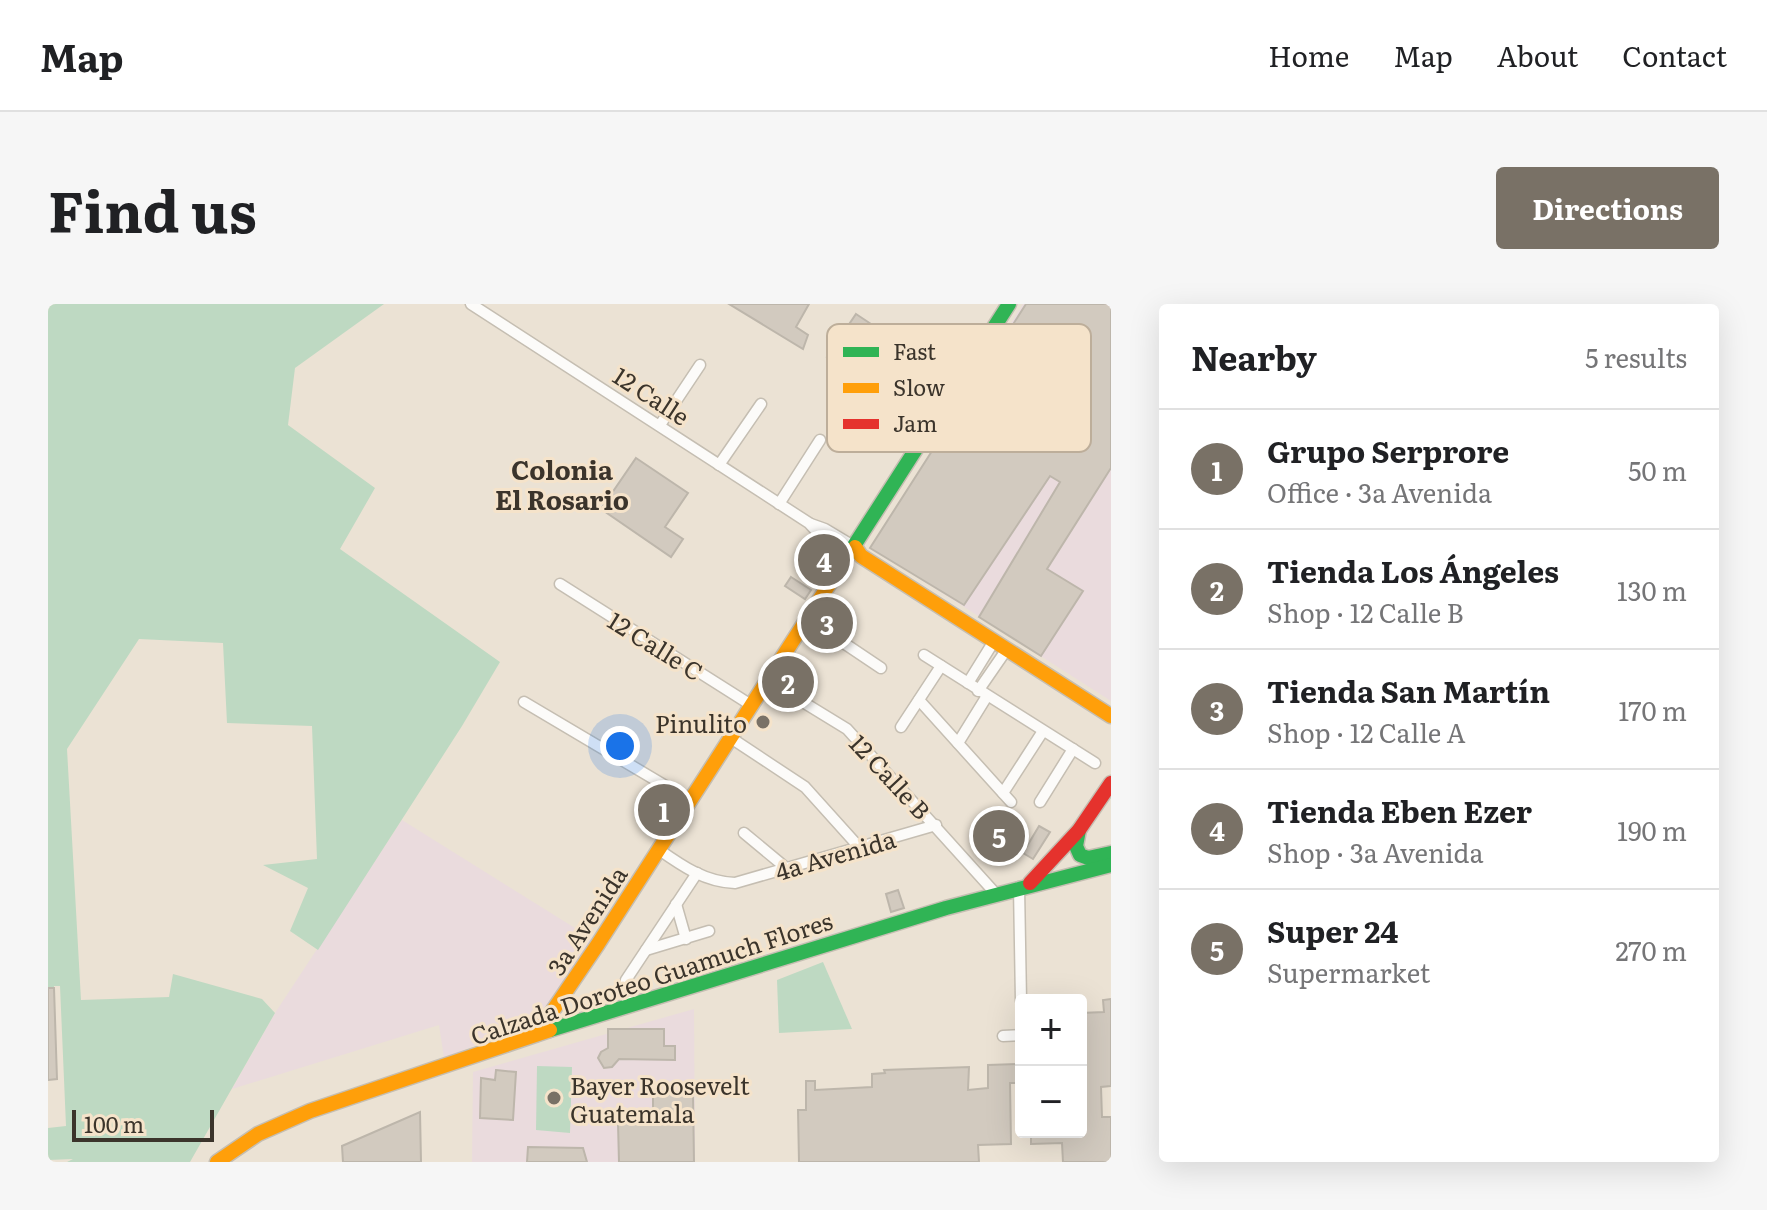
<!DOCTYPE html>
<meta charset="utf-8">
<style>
:root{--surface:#fff;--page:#f6f6f6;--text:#202124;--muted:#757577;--line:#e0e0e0;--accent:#797166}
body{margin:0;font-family:Literata,serif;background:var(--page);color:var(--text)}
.controls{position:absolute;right:24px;bottom:24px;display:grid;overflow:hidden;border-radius:8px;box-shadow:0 8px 32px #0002}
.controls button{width:72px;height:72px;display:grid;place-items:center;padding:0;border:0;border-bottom:2px solid var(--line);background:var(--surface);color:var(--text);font:40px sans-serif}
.scale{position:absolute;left:24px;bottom:20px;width:142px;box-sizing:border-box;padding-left:8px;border:4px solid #3b342b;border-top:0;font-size:22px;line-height:28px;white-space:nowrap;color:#3b342b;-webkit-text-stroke:6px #f5e3ca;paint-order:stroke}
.you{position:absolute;left:572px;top:442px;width:28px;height:28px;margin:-20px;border:6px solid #fff;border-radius:50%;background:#1a73e8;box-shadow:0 0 0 12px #1a73e833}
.badge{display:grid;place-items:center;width:52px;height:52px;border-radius:50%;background:var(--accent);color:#fff;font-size:26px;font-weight:700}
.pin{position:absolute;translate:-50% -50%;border:4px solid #fff;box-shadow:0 2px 8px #0006}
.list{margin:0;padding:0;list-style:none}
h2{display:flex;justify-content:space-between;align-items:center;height:104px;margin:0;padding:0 32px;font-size:34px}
h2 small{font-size:26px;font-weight:400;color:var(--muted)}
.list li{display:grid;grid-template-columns:52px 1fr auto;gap:24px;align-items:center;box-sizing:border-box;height:120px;padding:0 32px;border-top:2px solid var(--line)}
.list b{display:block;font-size:30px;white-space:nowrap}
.list p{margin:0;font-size:26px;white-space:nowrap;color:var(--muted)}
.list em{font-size:26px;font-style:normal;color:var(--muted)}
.map{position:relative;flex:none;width:1063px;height:858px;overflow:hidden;border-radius:8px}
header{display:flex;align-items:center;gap:48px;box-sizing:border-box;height:112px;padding:0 40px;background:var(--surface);border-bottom:2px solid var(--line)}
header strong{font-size:38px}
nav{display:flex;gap:44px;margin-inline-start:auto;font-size:28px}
.intro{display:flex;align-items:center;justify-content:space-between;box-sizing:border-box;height:192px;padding:0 48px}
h1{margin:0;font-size:56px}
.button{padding:20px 36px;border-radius:8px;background:var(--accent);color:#fff;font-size:28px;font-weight:700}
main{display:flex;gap:48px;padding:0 48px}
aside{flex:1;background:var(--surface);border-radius:8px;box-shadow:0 8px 32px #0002}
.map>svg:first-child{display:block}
</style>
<header>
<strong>Map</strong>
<nav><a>Home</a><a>Map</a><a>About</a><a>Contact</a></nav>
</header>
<div class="intro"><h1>Find us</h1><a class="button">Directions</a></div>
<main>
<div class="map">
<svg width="1063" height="858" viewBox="0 0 1063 858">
<rect width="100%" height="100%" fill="#ebe2d4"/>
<g fill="#eadbdd">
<polygon points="975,0 1063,0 1063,397 824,244"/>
<polygon points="354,516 551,639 484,718 396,754 391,721 184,785 227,709"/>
<polygon points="646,705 647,858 424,858 425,768"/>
</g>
<g fill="#bed9c2">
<polygon points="0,0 336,0 247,64 240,121 327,184 292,245 452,358 414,422 270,646 242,627 260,584 215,561 269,555 264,422 179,419 175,339 91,335 19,445 33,696 121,693 125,670 214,695 227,709 142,858 19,858 25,855 0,856 0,824 18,822 12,682 6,682 6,687 0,687"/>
<polygon points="775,658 804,725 731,729 729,676"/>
<polygon points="489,762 524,763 522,829 488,826"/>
</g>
<g fill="#d2cabf" stroke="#bdb6ab" stroke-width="2">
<polygon points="681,0 761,0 748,23 760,31 755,45"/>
<polygon points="978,0 1060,0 1063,2 1063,164 999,265 1035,287 993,352 931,313 1012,178 1002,172 916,301 822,244"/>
<polygon points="808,10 868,50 840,93 779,53"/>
<polygon points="588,154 640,189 617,223 635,235 623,253 553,205"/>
<polygon points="743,273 763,286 757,295 737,282"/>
<polygon points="618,493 628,500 614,519 604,511"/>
<polygon points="991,522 1002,528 985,555 975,549"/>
<polygon points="850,586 856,604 843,608 838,590"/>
<polygon points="0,684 6,684 9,775 0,776"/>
<polygon points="1063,695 1063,782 1053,783 1054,813 1063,813 1063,858 1015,858 1014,839 983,840 983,828 1033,828 1033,709 1056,708 1055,696"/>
<polygon points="560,725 616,725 616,742 627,742 627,756 571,755 564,763 556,764 550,754 553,748 560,744"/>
<polygon points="973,760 973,779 962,779 963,840 930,841 931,858 751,858 750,806 758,806 758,777 767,777 767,786 824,783 824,770 837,769 836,766 921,763 920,786 940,784 940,761"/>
<polygon points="448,766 468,768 465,816 432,814 433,774 447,776"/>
<polygon points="605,788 645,788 646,858 571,858 570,819 605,819"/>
<polygon points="372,808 373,858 295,858 294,842"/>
<polygon points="480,843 535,844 539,858 479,858"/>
</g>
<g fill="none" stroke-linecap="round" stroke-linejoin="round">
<defs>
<g id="street">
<polyline points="423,0 761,219 773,232 802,250"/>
<polyline points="612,121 652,61"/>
<polyline points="671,161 713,100"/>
<polyline points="731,200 772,136"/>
<polyline points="763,220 777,225 807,243"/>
<polyline points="512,280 703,401"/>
<polyline points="760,315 833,364"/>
<polyline points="876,351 1047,459"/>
<polyline points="719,376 799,425 948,590"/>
<polyline points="920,379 946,337"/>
<polyline points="930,387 959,345"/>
<polyline points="871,396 963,498"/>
<polyline points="476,398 643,497"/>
<polyline points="853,423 893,362"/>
<polyline points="683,434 757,483 811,543"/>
<polyline points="910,439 939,392"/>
<polyline points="955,489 995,427"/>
<polyline points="992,498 1025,445"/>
<polyline points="696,529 737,563"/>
<path d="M610,545C634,562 657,578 687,579L888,521"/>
<polyline points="971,583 973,697"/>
<polyline points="628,600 638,635"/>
<polyline points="598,646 661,627"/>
<polyline points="580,700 577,687 578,676 649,569"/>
<polyline points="955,732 973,731"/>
</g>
<g id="fast">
<polyline points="784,276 961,0"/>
<polyline points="1031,526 1028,542 1032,551 1040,554 1063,549"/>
<polyline points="502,726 898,604 1063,561"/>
</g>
<g id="slow">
<polyline points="807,243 813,252 1063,412"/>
<polyline points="489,730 550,640 784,276"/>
<polyline points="169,858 210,830 262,807 502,726"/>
</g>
<polyline id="jam" points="982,579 1031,526 1063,479"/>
</defs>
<use href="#street" stroke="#c5beb2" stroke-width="13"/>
<use href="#fast" stroke="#c5beb2" stroke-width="17"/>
<use href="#slow" stroke="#c5beb2" stroke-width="17"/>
<use href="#jam" stroke="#c5beb2" stroke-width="17"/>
<use href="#street" stroke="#fcfbf9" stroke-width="10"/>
<use href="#fast" stroke="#30b455" stroke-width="14"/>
<use href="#slow" stroke="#ff9f0a" stroke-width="14"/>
<use href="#jam" stroke="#e5322d" stroke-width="14"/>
</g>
<g fill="#797166" stroke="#f5e3ca" stroke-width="3">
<circle cx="715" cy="418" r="8"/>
<circle cx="506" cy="794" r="8"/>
</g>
<g text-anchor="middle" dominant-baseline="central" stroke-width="6" stroke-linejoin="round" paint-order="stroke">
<g font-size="24" fill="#3b342b" stroke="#f5e3ca">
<text transform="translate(604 91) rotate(33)">12 Calle</text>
<text transform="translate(608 341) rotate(32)">12 Calle C</text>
<text transform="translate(843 472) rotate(47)">12 Calle B</text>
<text transform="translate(787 550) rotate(-16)">4a Avenida</text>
<text transform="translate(538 616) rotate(-57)">3a Avenida</text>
<text transform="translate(603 673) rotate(-18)">Calzada Doroteo Guamuch Flores</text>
</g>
<g font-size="24" fill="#3b342b" stroke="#f5e3ca" text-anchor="end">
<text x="699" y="418">Pinulito</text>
<text x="522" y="780" text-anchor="start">Bayer Roosevelt<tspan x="522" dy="28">Guatemala</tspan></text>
</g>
<g font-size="26" font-weight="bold" fill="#3b342b" stroke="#f5e3ca">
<text x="514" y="164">Colonia<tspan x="514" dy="30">El Rosario</tspan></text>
</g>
</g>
<rect x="779" y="20" width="264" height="128" rx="12" fill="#f5e3ca" stroke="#bdae9a" stroke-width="2"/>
<rect x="795" y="43" width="36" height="10" fill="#30b455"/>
<rect x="795" y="79" width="36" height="10" fill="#ff9f0a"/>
<rect x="795" y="115" width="36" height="10" fill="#e5322d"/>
<g font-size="22" fill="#3b342b">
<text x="845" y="56">Fast</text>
<text x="845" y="92">Slow</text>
<text x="845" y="128">Jam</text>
</g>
</svg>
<div class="controls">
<button>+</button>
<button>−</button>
</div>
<div class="scale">100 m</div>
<div class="you"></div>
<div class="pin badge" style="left:616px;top:506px">1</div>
<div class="pin badge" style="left:740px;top:378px">2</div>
<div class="pin badge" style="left:779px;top:319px">3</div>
<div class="pin badge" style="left:776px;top:256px">4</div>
<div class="pin badge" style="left:951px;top:532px">5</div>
</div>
<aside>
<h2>Nearby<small>5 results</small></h2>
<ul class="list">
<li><span class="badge">1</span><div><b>Grupo Serprore</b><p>Office · 3a Avenida</p></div><em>50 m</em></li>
<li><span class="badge">2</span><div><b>Tienda Los Ángeles</b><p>Shop · 12 Calle B</p></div><em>130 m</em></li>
<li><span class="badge">3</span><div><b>Tienda San Martín</b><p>Shop · 12 Calle A</p></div><em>170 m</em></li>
<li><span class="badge">4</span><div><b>Tienda Eben Ezer</b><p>Shop · 3a Avenida</p></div><em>190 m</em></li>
<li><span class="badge">5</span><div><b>Super 24</b><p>Supermarket</p></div><em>270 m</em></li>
</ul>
</aside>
</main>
